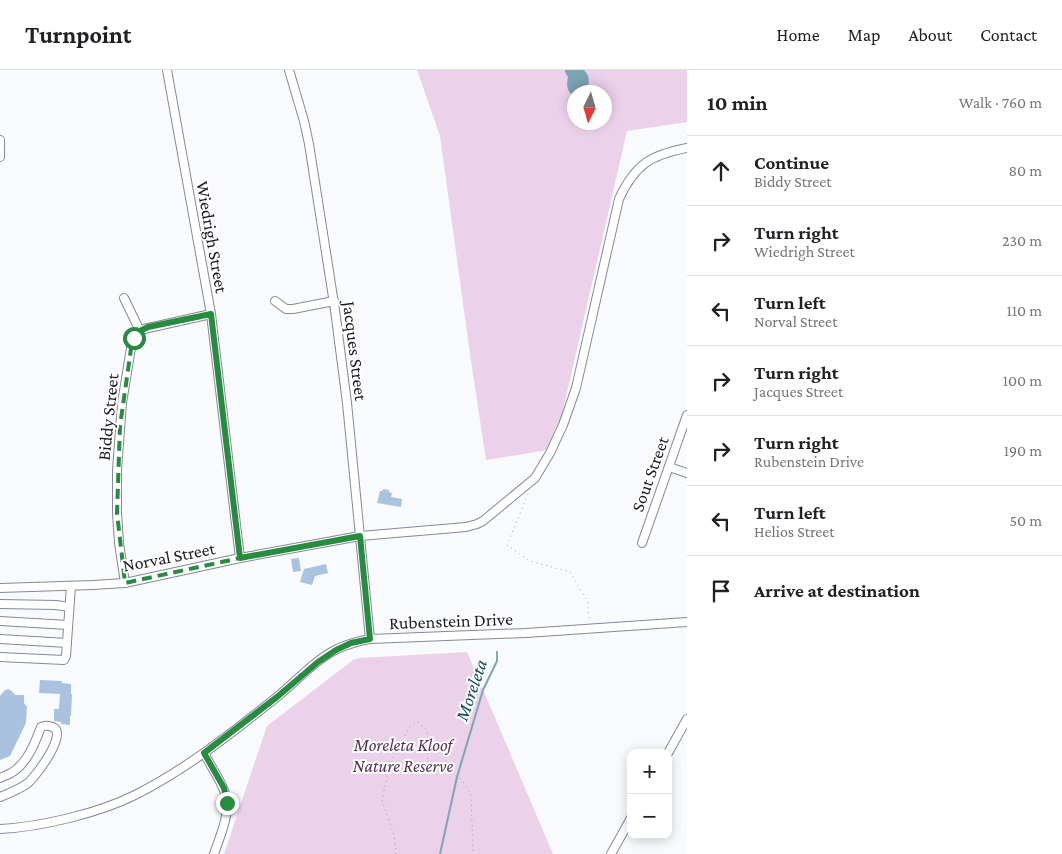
<!DOCTYPE html>
<meta charset="utf-8">
<style>
:root{--surface:#fff;--page:#f6f6f6;--text:#202124;--muted:#757577;--line:#e0e0e0}
body{margin:0;font-family:"Crimson Pro",serif;background:var(--page);color:var(--text)}
.controls{position:absolute;right:15px;bottom:15px;display:grid;overflow:hidden;border-radius:10px;box-shadow:0 2px 12px #0003}
.controls button{width:45px;height:45px;display:grid;place-items:center;padding:0;border:0;border-bottom:1px solid var(--line);background:var(--surface);color:var(--text);font:25px sans-serif}
.compass{position:absolute;left:567px;top:15px;width:45px;height:45px;border-radius:50%;background:var(--surface);box-shadow:0 2px 12px #0003;rotate:185deg}
.stop{position:absolute;width:15px;height:15px;margin:-11px;border:4px solid #278b40;border-radius:50%;background:#fff}
.stop.end{background:#278b40;border-color:#fff;box-shadow:0 1px 5px #0008}
.list{margin:0;padding:0;list-style:none}
h2{display:flex;justify-content:space-between;align-items:center;height:65px;margin:0;padding:0 20px;font-size:21px}
h2 small{font-size:16px;font-weight:400;color:var(--muted)}
.list li{display:grid;grid-template-columns:32px 1fr auto;gap:15px;align-items:center;box-sizing:border-box;height:70px;padding:0 20px;border-top:1px solid var(--line)}
.list b{display:block;font-size:19px;white-space:nowrap}
.list p{margin:0;font-size:16px;white-space:nowrap;color:var(--muted)}
.list em{font-size:16px;font-style:normal;color:var(--muted)}
.icon{flex:none;width:28px;height:28px;fill:none;stroke:currentColor;stroke-width:2;stroke-linecap:round;stroke-linejoin:round}
.map{position:relative;flex:none;width:687px;height:784px;overflow:hidden}
header{display:flex;align-items:center;gap:30px;box-sizing:border-box;height:70px;padding:0 25px;background:var(--surface);border-bottom:1px solid var(--line)}
header strong{font-size:24px}
nav{display:flex;gap:28px;margin-inline-start:auto;font-size:18px}
main{display:flex}
aside{flex:1;background:var(--surface)}
.map>svg:first-child{display:block}
</style>
<header>
<strong>Turnpoint</strong>
<nav><a>Home</a><a>Map</a><a>About</a><a>Contact</a></nav>
</header>
<main>
<div class="map">
<svg width="687" height="784" viewBox="0 0 687 784">
<rect width="100%" height="100%" fill="#f9fafe"/>
<g fill="#ecd1eb" fill-rule="evenodd">
<path d="M417,0H687V52L627,61L554,379L486,390L470,284L440,66ZM574,22H604V52H574Z"/>
<polygon points="467,582 553,784 224,784 267,656 353,590 359,588"/>
</g>
<path fill="#7ca5b5" d="M565,0H584C591,7 589,14 586,22H574V26C567,22 566,15 568,7L565,2Z"/>
<g fill="none" stroke-linecap="round" stroke-linejoin="round">
<polyline stroke="#7ca5b5" stroke-width="2" points="440,784 457,707 483,620 497,591 497,582"/>
</g>
<g fill="#a8c2df">
<polygon points="383,419 389,420 389,422 392,423 391,427 402,429 401,437 377,433 380,421 383,421"/>
<polygon points="299,488 301,501 293,502 291,489"/>
<polygon points="326,494 328,503 315,506 312,515 300,512 304,499"/>
<polygon points="40,610 62,611 62,613 71,614 71,624 72,624 71,646 70,646 70,655 61,654 61,652 54,651 54,639 59,639 60,624 39,623"/>
<polygon points="8,619 12,621 15,625 24,625 24,633 27,637 26,653 10,686 0,690 0,626 4,621"/>
</g>
<g fill="none" stroke-linecap="round" stroke-linejoin="round">
<defs>
<g id="minor">
<polyline points="167,0 211,244 240,488"/>
<polyline points="289,0 304,51 309,74 335,240 347,333 370,569"/>
<polyline points="0,70 0,87"/>
<polyline points="124,228 140,261"/>
<polyline points="275,231 286,239 293,239 334,231"/>
<polyline points="669,397 687,403"/>
<polyline points="642,473 687,345"/>
<polyline points="125,513 119,473 117,443 117,400 122,333 132,272 136,264 144,259 211,244"/>
<path d="M0,518L93,515L125,513L240,488L360,466L466,457L477,454L483,451L535,408L550,383L563,355L576,318L619,129C635,94 651,85 687,78"/>
<polyline points="0,534 56,535 69,537"/>
<polyline points="0,551 68,555"/>
<polyline points="0,569 67,573"/>
<polyline points="0,587 64,590 66,586 71,516"/>
<path d="M204,683C210,695 218,706 223,718C233,740 221,763 214,784"/>
<polyline points="668,683 687,649"/>
<path d="M0,708C4,706 8,705 11,703C27,694 35,673 41,657C45,655 48,655 53,657C68,664 36,706 28,713C20,719 10,723 0,727"/>
<path d="M0,759C41,757 99,743 135,725C185,700 229,665 272,631C294,614 313,591 337,579C348,574 359,571 370,569L526,563L687,552"/>
<polyline points="611,784 631,748"/>
</g>
</defs>
<use href="#minor" stroke="#84889b" stroke-width="10"/>
<g stroke="#a0a1a7" stroke-width="1" stroke-dasharray="1 4" stroke-linecap="butt">
<polyline points="528,424 507,475 530,491 570,502 588,532 589,551"/>
<polyline points="396,784 394,765 382,730 390,693 401,676 408,658 418,652 427,660 428,692 447,701 462,710 471,725 473,779 472,784"/>
</g>
<use href="#minor" stroke="#fff" stroke-width="8"/>
</g>
<g fill="none" stroke-linecap="round" stroke-linejoin="round">
<polyline stroke="#278b40" stroke-width="6" points="134,268 140,261 148,257 211,244 240,488 360,466 370,569 351,573 336,580 318,592 277,627 204,683 224,718 227,733"/>
</g>
<path fill="none" stroke="#278b40" stroke-width="4" stroke-dasharray="10 6" stroke-linejoin="round" d="M211,244L240,488L125,513L117,443L120,356L132,272L136,264L148,257Z"/>
<g text-anchor="middle" dominant-baseline="central" stroke-width="4" stroke-linejoin="round" paint-order="stroke">
<g font-size="18" fill="#191a22" stroke="#fff">
<text transform="translate(212 167) rotate(80)">Wiedrigh Street</text>
<text transform="translate(355 281) rotate(83)">Jacques Street</text>
<text transform="translate(108 347) rotate(-84)">Biddy Street</text>
<text transform="translate(650 404) rotate(-70)">Sout Street</text>
<text transform="translate(169 487) rotate(-11)">Norval Street</text>
<text transform="translate(451 551) rotate(-2)">Rubenstein Drive</text>
</g>
<g font-size="18" font-style="italic" fill="#562f56" stroke="#fff">
<text x="403" y="675">Moreleta Kloof<tspan x="403" dy="21">Nature Reserve</tspan></text>
</g>
<g font-size="19" font-style="italic" fill="#124a5d" stroke="#fff">
<text transform="translate(471 620) rotate(-71)">Moreleta</text>
</g>
</g>
</svg>
<div class="controls">
<button>+</button>
<button>−</button>
</div>
<svg class="compass" viewBox="-18 -18 36 36"><path d="M0-13l5 13h-10z" fill="#e53935"/><path d="M0 13l5-13h-10z" fill="#757577"/></svg>
<div class="stop" style="left:134px;top:268px"></div>
<div class="stop end" style="left:227px;top:733px"></div>
</div>
<aside>
<h2>10 min<small>Walk · 760 m</small></h2>
<ul class="list">
<li><svg class="icon" aria-label="ahead" viewBox="0 0 24 24"><path d="M12 20V5M6 11l6-6 6 6"/></svg><div><b>Continue</b><p>Biddy Street</p></div><em>80 m</em></li>
<li><svg class="icon" aria-label="right" viewBox="0 0 24 24"><path d="M7 20v-9h11M14 6l5 5-5 5"/></svg><div><b>Turn right</b><p>Wiedrigh Street</p></div><em>230 m</em></li>
<li><svg class="icon" aria-label="left" viewBox="0 0 24 24"><path d="M17 20v-9H6M10 6l-5 5 5 5"/></svg><div><b>Turn left</b><p>Norval Street</p></div><em>110 m</em></li>
<li><svg class="icon" aria-label="right" viewBox="0 0 24 24"><path d="M7 20v-9h11M14 6l5 5-5 5"/></svg><div><b>Turn right</b><p>Jacques Street</p></div><em>100 m</em></li>
<li><svg class="icon" aria-label="right" viewBox="0 0 24 24"><path d="M7 20v-9h11M14 6l5 5-5 5"/></svg><div><b>Turn right</b><p>Rubenstein Drive</p></div><em>190 m</em></li>
<li><svg class="icon" aria-label="left" viewBox="0 0 24 24"><path d="M17 20v-9H6M10 6l-5 5 5 5"/></svg><div><b>Turn left</b><p>Helios Street</p></div><em>50 m</em></li>
<li><svg class="icon" aria-label="arrive" viewBox="0 0 24 24"><path d="M6 21V4h12l-3 4 3 4H6"/></svg><div><b>Arrive at destination</b></div></li>
</ul>
</aside>
</main>
